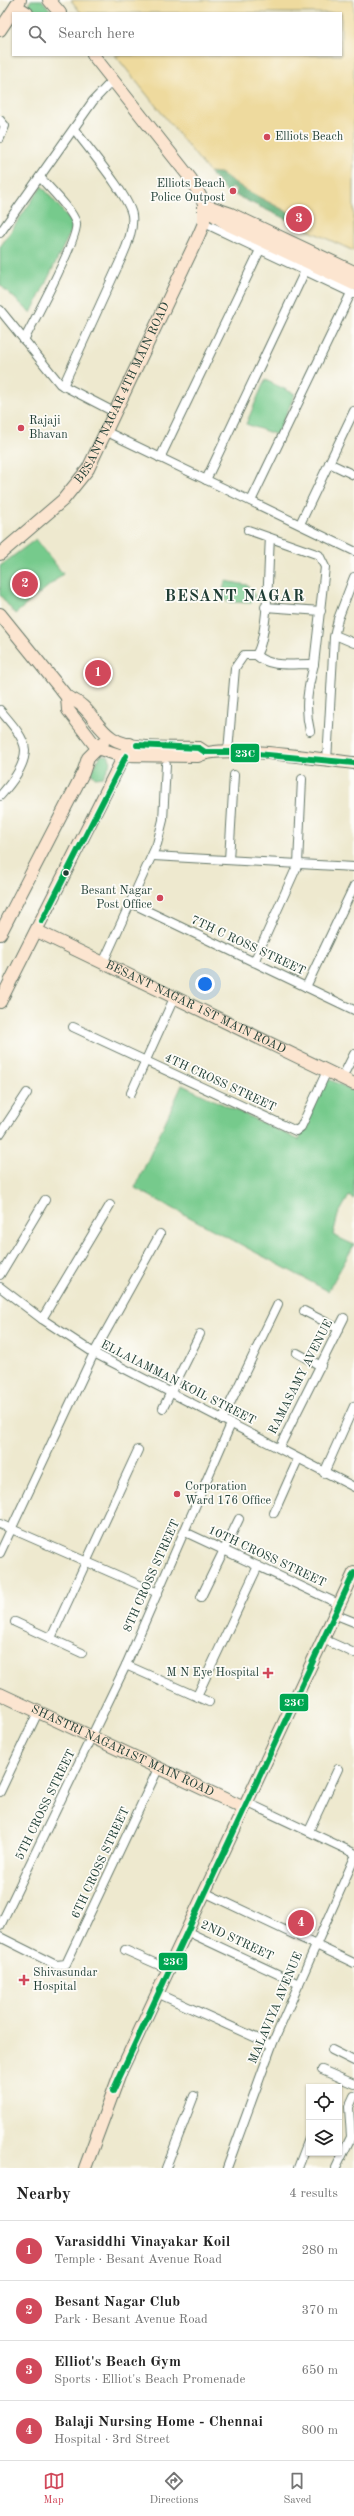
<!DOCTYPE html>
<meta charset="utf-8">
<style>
:root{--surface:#fff;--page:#f6f6f6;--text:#222;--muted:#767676;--line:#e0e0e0;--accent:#d1495b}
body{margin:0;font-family:"Old Standard TT",serif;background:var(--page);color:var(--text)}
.controls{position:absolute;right:12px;bottom:12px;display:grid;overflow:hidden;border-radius:0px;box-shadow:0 1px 3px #0004}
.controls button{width:36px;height:36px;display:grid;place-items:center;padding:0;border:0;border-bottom:1px solid var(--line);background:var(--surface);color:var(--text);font:20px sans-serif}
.you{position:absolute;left:205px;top:984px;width:14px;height:14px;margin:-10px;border:3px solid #fff;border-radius:50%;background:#1a73e8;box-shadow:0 0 0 6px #1a73e833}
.badge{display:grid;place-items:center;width:26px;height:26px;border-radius:50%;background:var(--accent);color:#fff;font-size:13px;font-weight:700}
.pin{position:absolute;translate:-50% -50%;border:2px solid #fff;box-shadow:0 1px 4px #0006}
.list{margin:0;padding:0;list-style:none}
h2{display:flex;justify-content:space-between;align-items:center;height:52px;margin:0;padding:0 16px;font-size:17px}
h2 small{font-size:13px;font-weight:400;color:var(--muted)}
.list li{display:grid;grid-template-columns:26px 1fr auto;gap:12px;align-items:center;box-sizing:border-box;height:60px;padding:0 16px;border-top:1px solid var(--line)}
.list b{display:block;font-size:15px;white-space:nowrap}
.list p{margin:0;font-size:13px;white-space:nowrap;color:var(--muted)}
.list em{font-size:13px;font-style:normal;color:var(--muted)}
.icon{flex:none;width:22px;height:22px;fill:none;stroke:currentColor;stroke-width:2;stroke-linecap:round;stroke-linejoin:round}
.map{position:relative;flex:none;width:354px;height:2168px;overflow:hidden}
.search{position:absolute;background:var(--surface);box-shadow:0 1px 3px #0004;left:12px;right:12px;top:12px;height:44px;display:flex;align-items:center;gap:10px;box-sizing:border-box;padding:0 14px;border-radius:0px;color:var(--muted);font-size:15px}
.sheet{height:292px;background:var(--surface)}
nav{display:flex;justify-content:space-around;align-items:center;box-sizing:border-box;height:56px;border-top:1px solid var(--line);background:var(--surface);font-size:11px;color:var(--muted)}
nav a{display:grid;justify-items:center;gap:2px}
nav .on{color:var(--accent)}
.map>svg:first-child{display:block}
</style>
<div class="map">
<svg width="354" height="2168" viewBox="0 0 354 2168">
<rect width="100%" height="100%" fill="#fdfcf7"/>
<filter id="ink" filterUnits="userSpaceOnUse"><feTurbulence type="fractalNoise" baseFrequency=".025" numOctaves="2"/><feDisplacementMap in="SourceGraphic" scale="8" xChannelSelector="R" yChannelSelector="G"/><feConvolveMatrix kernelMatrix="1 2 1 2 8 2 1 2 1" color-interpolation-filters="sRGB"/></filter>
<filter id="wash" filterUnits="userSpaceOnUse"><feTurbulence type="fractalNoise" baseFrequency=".012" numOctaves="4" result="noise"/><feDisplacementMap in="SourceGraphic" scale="16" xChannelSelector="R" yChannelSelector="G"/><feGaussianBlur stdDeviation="0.9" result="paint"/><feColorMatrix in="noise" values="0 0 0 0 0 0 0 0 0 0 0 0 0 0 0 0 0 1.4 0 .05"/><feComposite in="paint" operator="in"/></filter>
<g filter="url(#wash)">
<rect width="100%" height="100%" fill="#eee9cf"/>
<g fill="#76ca8c" stroke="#4a8460">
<polygon points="31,0 42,0 53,13 36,13 28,6"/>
<polygon points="42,186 74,225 31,313 0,285 0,247"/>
<polygon points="265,380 295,394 277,435 246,424"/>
<polygon points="36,539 63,574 15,614 0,595 0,566"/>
<polygon points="225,581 247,585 255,596 251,603 229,602 222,597"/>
<polygon points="101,755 108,755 111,762 103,777 95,778 91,772"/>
<polygon points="326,1078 354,1091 354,1199 349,1196 338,1215 333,1235 354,1245 328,1291 135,1188 182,1085 299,1140"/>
</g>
<polygon fill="#60ae78" stroke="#407656" points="209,172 221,173 246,190 290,213 292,222 235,195 237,190 232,187 229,193 226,191"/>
<polygon fill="#eeda9e" stroke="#868c69" points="71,0 354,0 354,251 301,227 306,216 297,212 292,222 290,213 246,190 221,173 209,172 115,55 341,55 341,13 81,13"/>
</g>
<g filter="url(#ink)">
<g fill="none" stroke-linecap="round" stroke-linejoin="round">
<defs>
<g id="street">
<polyline points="0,120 5,126 0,138"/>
<polyline points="204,223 354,294"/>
<polyline points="0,233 93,101 113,80"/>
<polyline points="0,310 60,384 116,413"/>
<path d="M24,340C33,323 80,235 76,223C72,209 49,188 40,177"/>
<path d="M63,386L122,257C128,244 134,229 132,215C129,196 87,147 74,129"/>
<polyline points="107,432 354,551"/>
<polyline points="160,458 260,250"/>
<polyline points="329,463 354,475"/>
<polyline points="206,480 305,271"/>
<polyline points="251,501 351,293"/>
<polyline points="300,524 354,411"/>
<polyline points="248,530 319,555 325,567 314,664"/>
<polyline points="265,607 321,611"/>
<polyline points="335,635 354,643"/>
<path d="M256,655C269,635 268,564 270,538"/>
<path d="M0,710C8,720 24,736 25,750C25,766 10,785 0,796"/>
<path d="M228,752L235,668L244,655H256C271,669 295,663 314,664C308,688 304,707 310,731"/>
<polyline points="327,761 334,637 338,619 354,577"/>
<polyline points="153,856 354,867"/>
<polyline points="229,860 234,775"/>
<polyline points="131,903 354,1010"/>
<polyline points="254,962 298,864 302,779"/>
<polyline points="103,963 157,844 163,820 166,765"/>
<polyline points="306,987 354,886"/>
<polyline points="73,1027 296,1131 301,1127 327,1071"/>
<polyline points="342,1078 354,1054"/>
<polyline points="131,1093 174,998"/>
<polyline points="0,1134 27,1093"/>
<polyline points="0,1275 45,1200"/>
<polyline points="0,1287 42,1319 94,1353 354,1487"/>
<polyline points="304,1311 339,1329"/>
<polyline points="42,1319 110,1205"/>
<polyline points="297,1353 321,1366"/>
<polyline points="163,1408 200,1334"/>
<polyline points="222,1420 278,1304"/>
<polyline points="279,1448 344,1318"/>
<polyline points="324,1473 354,1406"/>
<polyline points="274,1513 298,1459"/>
<polyline points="0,1524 158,1593"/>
<polyline points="185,1532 339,1604"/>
<polyline points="0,1553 94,1353 160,1234"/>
<polyline points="201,1597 239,1519"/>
<polyline points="334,1614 354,1622"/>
<polyline points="15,1622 82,1653"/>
<polyline points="51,1638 138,1450"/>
<polyline points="323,1639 354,1653"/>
<polyline points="126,1665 209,1702"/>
<polyline points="197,1696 258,1566"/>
<polyline points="0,1792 38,1712"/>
<polyline points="246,1802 354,1853"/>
<polyline points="309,1831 338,1769"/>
<polyline points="204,1892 354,1963"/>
<polyline points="0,1926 126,1665 231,1424"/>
<polyline points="186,1931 299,1984"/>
<polyline points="0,1937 56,1965 66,1964 158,1769"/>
<polyline points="125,1950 168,1969"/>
<polyline points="157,1993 272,2045"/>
<polyline points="332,2050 354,2061"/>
<polyline points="322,2070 354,2084"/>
<polyline points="166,2168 194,2096"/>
<polyline points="227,2168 272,2045 354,1859"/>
<polyline points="298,2168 309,2139"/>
<polyline points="336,2168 351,2137 349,2107 354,2096"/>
</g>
<g id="secondary">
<polyline points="49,0 60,13"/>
<polyline points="16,6 27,13"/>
<polyline points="0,30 20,0"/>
<polyline points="93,55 191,179 209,212 229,225 354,284"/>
<polyline points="204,205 231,214 354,272"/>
<path id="s1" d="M0,554L63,500L88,469L198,237L204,223V205"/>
<path d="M0,614L67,697C90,705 94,726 112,738C131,751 176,747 199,748L205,752"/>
<path d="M67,697L68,710L97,748L119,755L198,756C221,743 323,760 354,763"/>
<path id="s2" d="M37,931L354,1084"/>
<polyline points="0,934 83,773 88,758 103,743"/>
<polyline points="0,1002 130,744"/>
<path id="s3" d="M0,1694L244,1808"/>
<polyline points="85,2168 121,2071 354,1573"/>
</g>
</defs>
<use href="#street" stroke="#67796a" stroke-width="10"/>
<use href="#secondary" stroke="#67796a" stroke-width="14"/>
<use href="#street" stroke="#fff" stroke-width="8"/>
<use href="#secondary" stroke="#fce5d0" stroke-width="12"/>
<defs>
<g id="bus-1">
<polyline points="137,745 199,748 205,752 235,752 354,763"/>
<polyline points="42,921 126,756"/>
<polyline points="113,2091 354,1573"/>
</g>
</defs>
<use href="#bus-1" stroke="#fdfcf7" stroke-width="9"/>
<use href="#bus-1" stroke="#00a651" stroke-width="6"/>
</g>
</g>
<g fill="#d1495b" stroke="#fdfcf7" stroke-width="1.5">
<circle cx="267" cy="137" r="4"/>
<circle cx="233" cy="191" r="4"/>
<circle cx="21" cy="428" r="4"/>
<circle cx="160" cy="898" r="4"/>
<circle cx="177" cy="1494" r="4"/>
<path d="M266 1667h4v4h4v4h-4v4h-4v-4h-4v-4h4z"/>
<path d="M22 1974h4v4h4v4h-4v4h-4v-4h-4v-4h4z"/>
</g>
<circle fill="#1f3d34" stroke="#fdfcf7" stroke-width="1.5" cx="66" cy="873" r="3.5"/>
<g text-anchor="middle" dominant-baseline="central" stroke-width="3.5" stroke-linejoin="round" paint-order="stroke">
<g font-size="12" fill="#1f3d34" stroke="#fdfcf7" text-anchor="start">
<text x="275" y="137">Elliots Beach</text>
<text x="225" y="184" text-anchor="end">Elliots Beach<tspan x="225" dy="14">Police Outpost</tspan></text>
<text x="29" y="421">Rajaji<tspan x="29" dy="14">Bhavan</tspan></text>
<text x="152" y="891" text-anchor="end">Besant Nagar<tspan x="152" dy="14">Post Office</tspan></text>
<text x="185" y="1487">Corporation<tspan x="185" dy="14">Ward 176 Office</tspan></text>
<text x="259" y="1673" text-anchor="end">M N Eye Hospital</text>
<text x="33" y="1973">Shivasundar<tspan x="33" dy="14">Hospital</tspan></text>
</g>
<g font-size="12" fill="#1f3d34" stroke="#fdfcf7">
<text stroke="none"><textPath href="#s1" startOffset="206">BESANT NAGAR 4TH MAIN ROAD</textPath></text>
<text transform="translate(248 946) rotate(25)">7TH C ROSS STREET</text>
<text stroke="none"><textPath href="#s2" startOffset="176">BESANT NAGAR 1ST MAIN ROAD</textPath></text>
<text transform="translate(220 1083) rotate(25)">4TH CROSS STREET</text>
<text transform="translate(301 1377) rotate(-63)">RAMASAMY AVENUE</text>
<text transform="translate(178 1383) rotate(27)">ELLAIAMMAN KOIL STREET</text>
<text transform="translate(267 1557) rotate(25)">10TH CROSS STREET</text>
<text transform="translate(152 1576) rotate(-66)">8TH CROSS STREET</text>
<text stroke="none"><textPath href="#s3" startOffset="135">SHASTRI NAGAR1ST MAIN ROAD</textPath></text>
<text transform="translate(46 1805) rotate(-64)">5TH CROSS STREET</text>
<text transform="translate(101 1863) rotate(-65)">6TH CROSS STREET</text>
<text transform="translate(237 1941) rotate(25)">2ND STREET</text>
<text transform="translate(276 2008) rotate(-67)">MALAVIYA AVENUE</text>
</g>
<g font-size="16" font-weight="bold" letter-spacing="1" fill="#1f3d34" stroke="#fdfcf7">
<text x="235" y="597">BESANT NAGAR</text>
</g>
</g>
<g stroke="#fdfcf7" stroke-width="1.5">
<rect x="230" y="743" width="30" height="20" rx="4" fill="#00a651"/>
<rect x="279" y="1693" width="30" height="19" rx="4" fill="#00a651"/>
<rect x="158" y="1952" width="30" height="19" rx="4" fill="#00a651"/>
</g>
<g font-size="11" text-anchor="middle" font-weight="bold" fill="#fff">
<text x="245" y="757">23C</text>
<text x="294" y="1706">23C</text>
<text x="173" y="1965">23C</text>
</g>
</svg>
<div class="controls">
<button><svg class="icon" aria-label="locate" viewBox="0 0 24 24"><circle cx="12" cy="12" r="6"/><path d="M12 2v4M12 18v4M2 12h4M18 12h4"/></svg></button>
<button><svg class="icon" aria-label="layers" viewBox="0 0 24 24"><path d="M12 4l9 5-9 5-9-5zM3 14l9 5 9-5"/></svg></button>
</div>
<div class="you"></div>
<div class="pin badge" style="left:98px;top:673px">1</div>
<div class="pin badge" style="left:25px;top:584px">2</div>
<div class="pin badge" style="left:299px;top:219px">3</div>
<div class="pin badge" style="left:301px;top:1923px">4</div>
<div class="search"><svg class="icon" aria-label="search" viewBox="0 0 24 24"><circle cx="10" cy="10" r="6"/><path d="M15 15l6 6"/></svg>Search here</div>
</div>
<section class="sheet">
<h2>Nearby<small>4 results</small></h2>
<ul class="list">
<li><span class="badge">1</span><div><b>Varasiddhi Vinayakar Koil</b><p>Temple · Besant Avenue Road</p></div><em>280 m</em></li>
<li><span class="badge">2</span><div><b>Besant Nagar Club</b><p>Park · Besant Avenue Road</p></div><em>370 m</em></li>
<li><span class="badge">3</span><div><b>Elliot's Beach Gym</b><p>Sports · Elliot's Beach Promenade</p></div><em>650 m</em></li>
<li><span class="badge">4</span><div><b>Balaji Nursing Home - Chennai</b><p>Hospital · 3rd Street</p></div><em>800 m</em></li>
</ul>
</section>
<nav>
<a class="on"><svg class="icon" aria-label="map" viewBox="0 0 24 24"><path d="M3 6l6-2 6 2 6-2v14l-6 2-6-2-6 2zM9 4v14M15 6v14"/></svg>Map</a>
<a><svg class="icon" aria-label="directions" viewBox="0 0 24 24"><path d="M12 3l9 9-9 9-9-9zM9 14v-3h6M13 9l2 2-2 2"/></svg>Directions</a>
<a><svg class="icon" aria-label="saved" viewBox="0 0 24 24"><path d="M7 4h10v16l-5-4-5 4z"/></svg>Saved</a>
</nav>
